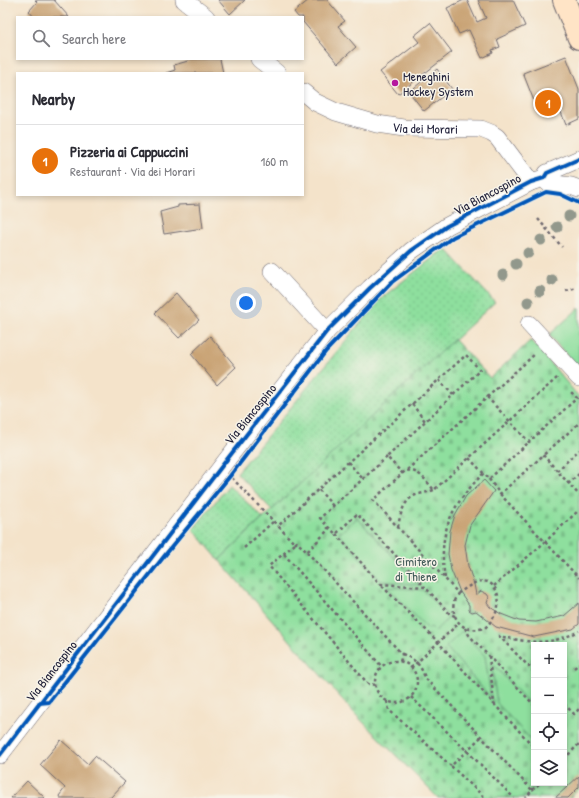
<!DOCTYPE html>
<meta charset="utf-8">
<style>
:root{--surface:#fff;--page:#f7f7f7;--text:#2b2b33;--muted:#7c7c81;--line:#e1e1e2;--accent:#ea580c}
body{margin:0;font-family:"Patrick Hand",sans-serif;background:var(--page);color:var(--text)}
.controls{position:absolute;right:12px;bottom:12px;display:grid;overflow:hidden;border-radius:0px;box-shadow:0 2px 6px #0003}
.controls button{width:36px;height:36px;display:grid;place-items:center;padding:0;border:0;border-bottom:1px solid var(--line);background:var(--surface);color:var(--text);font:20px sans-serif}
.you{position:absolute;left:246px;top:303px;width:14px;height:14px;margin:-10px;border:3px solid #fff;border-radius:50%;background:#1a73e8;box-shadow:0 0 0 6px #1a73e833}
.badge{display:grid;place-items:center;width:26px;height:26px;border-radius:50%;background:var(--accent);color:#fff;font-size:13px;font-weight:700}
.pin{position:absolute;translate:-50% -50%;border:2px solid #fff;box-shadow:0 1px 4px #0006}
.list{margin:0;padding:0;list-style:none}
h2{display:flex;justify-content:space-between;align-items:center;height:52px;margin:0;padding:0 16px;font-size:17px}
h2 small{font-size:13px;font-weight:400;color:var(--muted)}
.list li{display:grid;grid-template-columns:26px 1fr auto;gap:12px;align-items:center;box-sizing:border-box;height:72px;padding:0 16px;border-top:1px solid var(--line)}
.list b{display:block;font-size:15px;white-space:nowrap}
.list p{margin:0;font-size:13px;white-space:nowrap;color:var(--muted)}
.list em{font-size:13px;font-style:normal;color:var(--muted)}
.icon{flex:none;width:22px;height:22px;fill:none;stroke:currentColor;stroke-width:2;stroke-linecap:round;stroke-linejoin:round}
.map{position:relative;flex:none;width:579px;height:798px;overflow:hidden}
.search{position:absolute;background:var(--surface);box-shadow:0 2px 6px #0003;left:16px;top:16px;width:288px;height:44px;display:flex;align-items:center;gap:10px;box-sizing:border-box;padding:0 14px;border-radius:0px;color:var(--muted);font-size:15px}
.panel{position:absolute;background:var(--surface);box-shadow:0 2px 6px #0003;left:16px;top:72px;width:288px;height:124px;border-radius:0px}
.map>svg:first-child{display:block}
</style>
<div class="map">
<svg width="579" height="798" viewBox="0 0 579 798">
<defs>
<pattern id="grass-dots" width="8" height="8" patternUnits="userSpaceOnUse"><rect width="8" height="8" fill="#8edf9e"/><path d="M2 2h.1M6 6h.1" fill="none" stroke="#7abf89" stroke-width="1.8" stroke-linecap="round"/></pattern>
<pattern id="cemetery-stones" width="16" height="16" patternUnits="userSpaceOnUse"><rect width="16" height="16" fill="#8edf9e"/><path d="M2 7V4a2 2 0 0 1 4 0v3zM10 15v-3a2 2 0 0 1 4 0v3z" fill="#7abf89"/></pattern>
</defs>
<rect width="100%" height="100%" fill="#f7f3e8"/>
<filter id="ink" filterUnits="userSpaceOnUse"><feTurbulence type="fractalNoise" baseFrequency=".025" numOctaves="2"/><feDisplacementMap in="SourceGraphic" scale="8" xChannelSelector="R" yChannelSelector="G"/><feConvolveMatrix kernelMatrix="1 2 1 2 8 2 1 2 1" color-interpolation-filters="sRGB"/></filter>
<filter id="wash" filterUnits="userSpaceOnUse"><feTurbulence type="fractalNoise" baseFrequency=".012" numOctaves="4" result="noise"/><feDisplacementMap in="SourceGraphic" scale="16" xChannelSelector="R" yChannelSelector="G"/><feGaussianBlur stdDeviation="0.9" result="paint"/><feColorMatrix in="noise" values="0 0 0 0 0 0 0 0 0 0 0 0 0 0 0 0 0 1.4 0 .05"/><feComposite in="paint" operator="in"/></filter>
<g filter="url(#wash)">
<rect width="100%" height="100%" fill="#f4e3ca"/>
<g fill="url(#grass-dots)" stroke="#58806c">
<polygon points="445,248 495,302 272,510 237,473 379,300"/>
<polygon points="229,485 263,518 219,560 193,529"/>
</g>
<path fill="url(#cemetery-stones)" stroke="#58806c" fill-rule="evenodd" d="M454,339L490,378L531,340L579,397V789L570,798H438L356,715L219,560ZM534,645H564V783H534Z"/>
<g fill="#8edf9e" stroke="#58806c">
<polygon points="579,308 579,369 549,335"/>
<polygon points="357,518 420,585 381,581 339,534"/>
<polygon points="387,587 423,590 449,617 435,631 431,627 428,629"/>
<polygon points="462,631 485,656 491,698 446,647"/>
<polygon points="491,662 534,709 534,743 497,703"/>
</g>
<g id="blocks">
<g fill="#c9a375">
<polygon points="35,0 54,0 69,17 34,17 29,11 37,2"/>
<polygon points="218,0 245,0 230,14"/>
<polygon points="309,0 327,0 345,21 338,26 356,47 338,63 303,22 303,17 298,17 294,12"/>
<polygon points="464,0 467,0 477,22 486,18 478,0 513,0 525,26 497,39 500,47 492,50 493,53 482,58 469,30 459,34 447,8"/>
<polygon points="430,23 452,52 398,94 380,72 419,42 414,36"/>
<polygon points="566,56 579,89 579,119 566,125 556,99 536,106 523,73"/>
<polygon points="187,59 220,59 223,73 166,73 175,70 174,65 188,61"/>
<polygon points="437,69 452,89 424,111 409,92"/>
<polygon points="200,204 203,228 164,234 160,212 178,207 178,205"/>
<polygon points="176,293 199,320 179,338 155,313"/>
<polygon points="210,336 236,367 217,385 191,354"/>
<polygon points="484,480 494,491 470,525 465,545 468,566 474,584 476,595 481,591 487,594 489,597 487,603 490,607 501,614 519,621 536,622 564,616 579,603 579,624 573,629 534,637 496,627 476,611 472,612 469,610 469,605 460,592 451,570 448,554 450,531 455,515 466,496"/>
<polygon points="61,740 88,764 95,756 125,782 110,798 60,798 59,796 65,788 40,765"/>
<polygon points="579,776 579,787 568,798 555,798"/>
<polygon points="27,781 45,798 11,798"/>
</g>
</g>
</g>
<g filter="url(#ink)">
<use href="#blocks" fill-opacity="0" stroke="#6c666d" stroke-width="1"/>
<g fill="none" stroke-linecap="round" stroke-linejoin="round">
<defs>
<g id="minor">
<polyline points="184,0 206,17"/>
<polyline points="259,59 277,73"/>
<path id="s1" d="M303,92L315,102L336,112L377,124L404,128L481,129L491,133L497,137L531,182"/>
<polyline points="544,178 548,183 571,186 579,189"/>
<polyline points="272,271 327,331"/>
<polyline points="529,324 579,378"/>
<polyline points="0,755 225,462 327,331 370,288 411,251 447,226 531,182 544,178 547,173 579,159"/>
</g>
<polyline id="secondary" points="564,0 579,38"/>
</defs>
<use href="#minor" stroke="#6c666d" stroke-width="18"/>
<use href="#secondary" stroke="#6c666d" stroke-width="24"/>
<g stroke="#6c666d" stroke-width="2.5" stroke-dasharray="3 3" stroke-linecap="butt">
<polyline points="538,219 562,247"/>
<polyline points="566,291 577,288"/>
<polyline points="439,380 453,395"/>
<polyline points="487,397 529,442 577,398 571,392"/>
<polyline points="412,404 425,421"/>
<polyline points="543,455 579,495"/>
<polyline points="387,457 320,518 328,527 328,530 307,552 297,542 295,544 278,526 466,355 480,370 387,457 403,474"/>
<polyline points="469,458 489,479 529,442"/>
<polyline points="348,462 363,479"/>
<polyline points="407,470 535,354"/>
<polyline points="557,471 579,450"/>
<polyline points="232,478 278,526"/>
<polyline points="489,479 500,494 579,423"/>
<polyline points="568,484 579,474"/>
<polyline points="319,490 333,506"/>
<polyline points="500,494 579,578"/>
<polyline points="328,527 336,534 357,514 425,587"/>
<path d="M398,527C400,515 404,497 419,494C424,493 428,492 434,490"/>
<polyline points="336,534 380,584"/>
<polyline points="295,544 269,566 368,684 376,685"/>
<polyline points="244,548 274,521"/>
<polyline points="307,552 402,654 400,662"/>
<polyline points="284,554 382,667"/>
<path d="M445,578C437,532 452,504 484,473"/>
<polyline points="494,586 545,542 579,510"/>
<path d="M458,593C457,596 454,599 454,602C451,614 459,628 471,629C476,630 480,629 485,628C490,623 494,618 497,610C502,597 495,577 477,582C471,584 464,590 458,593L373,500L405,471C418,468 426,481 434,490L558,377"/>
<polyline points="455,616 450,614 425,587 380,584 438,642 494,704"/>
<polyline points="465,628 469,635 534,705"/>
<path d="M402,654C415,659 421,665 425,678L532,790L526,798"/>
<polyline points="489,656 494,704 534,747"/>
<circle cx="396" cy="682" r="21"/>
<polyline points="411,668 459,623"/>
<polyline points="574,668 579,664"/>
<path d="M534,672L499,636C530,643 550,646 579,631"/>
<polyline points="411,697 466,750 514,798"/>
<polyline points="387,701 389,710 451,766"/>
<polyline points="564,704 574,714 579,709"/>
<polyline points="481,737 451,766 485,798"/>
<polyline points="564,759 579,744"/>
<polyline points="532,790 540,783"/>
</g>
<use href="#minor" stroke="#fff" stroke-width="17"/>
<use href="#secondary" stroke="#ffe4c6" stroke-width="22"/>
<defs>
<g id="cycleway">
<polyline points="39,703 49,702 166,554 230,476 326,351 392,282 453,237 546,192 560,194 579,203"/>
<polyline points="0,755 225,462 327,331 370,288 411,251 447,226 531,182 544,178 547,173 579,159"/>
</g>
</defs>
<use href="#cycleway" stroke="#f7f3e8" stroke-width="6"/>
<use href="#cycleway" stroke="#0057b8" stroke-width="4"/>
</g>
<g fill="#92988c">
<circle cx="569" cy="216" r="5.5"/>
<circle cx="557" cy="227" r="5.5"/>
<circle cx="541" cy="240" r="5.5"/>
<circle cx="528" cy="253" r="5.5"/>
<circle cx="516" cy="264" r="5.5"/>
<circle cx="503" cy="275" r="5.5"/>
<circle cx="552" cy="280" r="5.5"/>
<circle cx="540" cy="291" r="5.5"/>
<circle cx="528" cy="302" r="5.5"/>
</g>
</g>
<circle fill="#b5179e" stroke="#f7f3e8" stroke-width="1.5" cx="395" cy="83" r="4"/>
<g text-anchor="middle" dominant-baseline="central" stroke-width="3" stroke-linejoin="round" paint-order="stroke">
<g font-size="13" fill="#22223b" stroke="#f7f3e8" text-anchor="start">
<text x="403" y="76">Meneghini<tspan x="403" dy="15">Hockey System</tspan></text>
</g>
<g font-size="13" fill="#22223b" stroke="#f7f3e8">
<text stroke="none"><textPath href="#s1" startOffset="130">Via dei Morari</textPath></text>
<text transform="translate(487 194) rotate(-28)">Via Biancospino</text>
<text transform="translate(250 414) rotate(-51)">Via Biancospino</text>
<text transform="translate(51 671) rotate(-52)">Via Biancospino</text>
</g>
<g font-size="13" fill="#425b59" stroke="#f7f3e8">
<text x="416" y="561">Cimitero<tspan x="416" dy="15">di Thiene</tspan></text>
</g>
</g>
</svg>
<div class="controls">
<button>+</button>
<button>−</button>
<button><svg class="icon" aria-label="locate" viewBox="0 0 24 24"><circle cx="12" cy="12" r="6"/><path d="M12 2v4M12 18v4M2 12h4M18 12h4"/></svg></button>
<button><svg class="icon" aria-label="layers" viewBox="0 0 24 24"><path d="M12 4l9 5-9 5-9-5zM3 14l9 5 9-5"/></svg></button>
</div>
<div class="you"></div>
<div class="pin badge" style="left:548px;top:103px;background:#e8710a">1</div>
<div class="search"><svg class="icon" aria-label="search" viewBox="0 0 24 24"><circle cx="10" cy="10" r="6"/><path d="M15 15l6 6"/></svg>Search here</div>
<section class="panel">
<h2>Nearby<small></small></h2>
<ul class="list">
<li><span class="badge" style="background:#e8710a">1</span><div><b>Pizzeria ai Cappuccini</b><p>Restaurant · Via dei Morari</p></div><em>160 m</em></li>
</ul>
</section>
</div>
